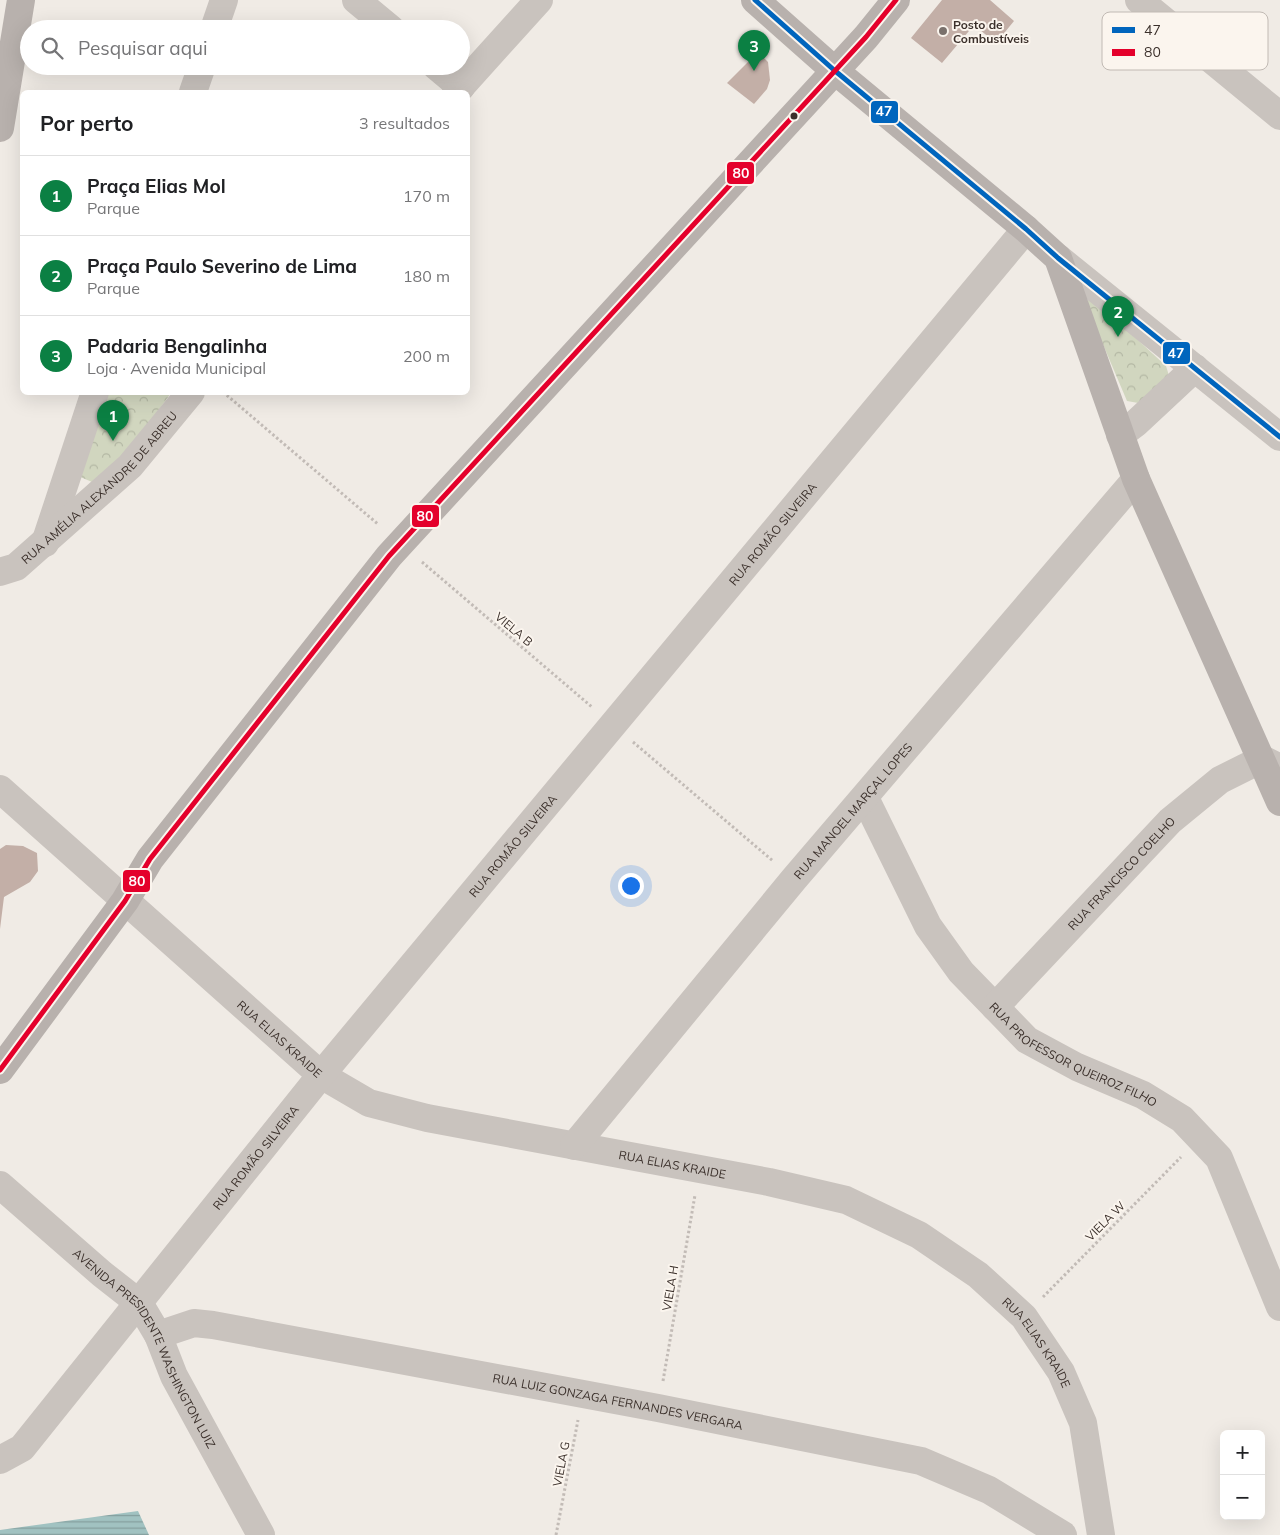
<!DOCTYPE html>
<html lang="pt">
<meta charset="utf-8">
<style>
:root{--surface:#fff;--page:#f2f2f2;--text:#202124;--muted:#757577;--line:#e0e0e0;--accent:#0b8043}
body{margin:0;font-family:Mulish,sans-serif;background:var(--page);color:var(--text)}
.controls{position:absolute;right:15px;bottom:15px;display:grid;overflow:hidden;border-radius:8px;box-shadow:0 5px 20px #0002}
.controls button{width:45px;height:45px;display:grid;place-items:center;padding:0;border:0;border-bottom:1px solid var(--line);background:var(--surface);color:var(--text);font:25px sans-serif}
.you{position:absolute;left:630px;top:885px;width:18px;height:18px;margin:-12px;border:4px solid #fff;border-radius:50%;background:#1a73e8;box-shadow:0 0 0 8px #1a73e833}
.badge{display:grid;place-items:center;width:32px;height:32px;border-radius:50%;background:var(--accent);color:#fff;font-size:16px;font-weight:700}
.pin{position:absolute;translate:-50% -41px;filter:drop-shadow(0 1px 2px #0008)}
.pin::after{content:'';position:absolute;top:26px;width:18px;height:15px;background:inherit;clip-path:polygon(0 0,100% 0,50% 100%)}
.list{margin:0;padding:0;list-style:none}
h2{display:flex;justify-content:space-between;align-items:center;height:65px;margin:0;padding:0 20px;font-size:21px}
h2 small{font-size:16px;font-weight:400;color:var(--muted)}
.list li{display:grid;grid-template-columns:32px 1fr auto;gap:15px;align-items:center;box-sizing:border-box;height:80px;padding:0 20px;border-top:1px solid var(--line)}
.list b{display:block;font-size:19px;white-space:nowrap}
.list p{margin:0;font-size:16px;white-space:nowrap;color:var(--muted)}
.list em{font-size:16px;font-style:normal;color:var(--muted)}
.icon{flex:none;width:28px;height:28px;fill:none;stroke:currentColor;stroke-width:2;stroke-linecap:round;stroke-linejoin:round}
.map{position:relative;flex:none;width:1280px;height:1535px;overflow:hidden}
.search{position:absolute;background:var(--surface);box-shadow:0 5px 20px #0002;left:20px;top:20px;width:450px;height:55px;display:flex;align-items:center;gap:12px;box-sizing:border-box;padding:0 18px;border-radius:28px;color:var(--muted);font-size:19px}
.panel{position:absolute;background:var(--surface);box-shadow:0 5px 20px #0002;left:20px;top:90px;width:450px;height:305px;border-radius:8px}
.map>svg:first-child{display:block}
</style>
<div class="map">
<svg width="1280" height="1535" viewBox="0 0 1280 1535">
<defs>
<pattern id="park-crowns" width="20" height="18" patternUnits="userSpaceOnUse" patternTransform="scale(1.25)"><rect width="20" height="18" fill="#d1d6bf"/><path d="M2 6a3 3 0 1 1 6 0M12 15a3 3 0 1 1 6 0" fill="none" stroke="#b4b8a4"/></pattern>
<pattern id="water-rules" width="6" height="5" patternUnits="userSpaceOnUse" patternTransform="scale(1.25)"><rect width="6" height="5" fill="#a1c2c1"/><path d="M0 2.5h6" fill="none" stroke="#849e9d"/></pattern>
</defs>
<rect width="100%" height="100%" fill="#f0ebe5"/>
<g fill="url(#park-crowns)">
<polygon points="1088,299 1099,304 1166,366 1170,379 1144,404 1127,401 1088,309"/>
<polygon points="105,393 171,393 132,447 99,485 78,476"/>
</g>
<polygon fill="url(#water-rules)" points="138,1511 149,1535 0,1535 0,1530"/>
<g fill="#c3afa7">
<polygon points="942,0 990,0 1014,21 996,43 974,25 942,63 911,38"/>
<polygon points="758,52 768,62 770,80 767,89 754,104 727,83"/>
<polygon points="6,845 23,846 37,853 38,871 30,882 4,897 0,929 0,849"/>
</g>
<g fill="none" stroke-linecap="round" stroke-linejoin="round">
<g stroke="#c2bbb6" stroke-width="3" stroke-dasharray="2.5 2.5" stroke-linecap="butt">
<polyline points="223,392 379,525"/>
<polyline points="422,562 592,707"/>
<polyline points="633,742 773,861"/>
<polyline points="1043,1297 1181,1157"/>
<polyline points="663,1381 695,1195"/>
<polyline points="556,1535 578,1420"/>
</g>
<g stroke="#c9c3be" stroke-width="28">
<polyline points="356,0 391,29"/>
<polyline points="1139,0 1280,116"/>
<polyline points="214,29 224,0"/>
<polyline points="436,66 461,87"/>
<polyline points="193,92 202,66"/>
<polyline points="456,92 539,0"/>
<polyline points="1058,258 1280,437"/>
<polyline points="1120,435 1136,423 1195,368"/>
<polyline points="45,543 95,392"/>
<path id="s1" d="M0,572L16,567L130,466L191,392"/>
<path id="s2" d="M0,789L321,1075L369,1103L427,1118L769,1182L846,1200L919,1235L978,1275L1024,1317L1061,1372L1083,1423L1101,1535"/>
<path id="s3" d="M865,798L928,926L961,972L995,1007L1027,1040L1077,1067L1143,1095L1182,1119L1219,1158L1280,1307"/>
<path id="s4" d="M995,1007L1170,821L1220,780L1262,759L1280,768"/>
<path id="s5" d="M574,1146L794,879L1136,479"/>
<path id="s6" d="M0,1185L102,1274L139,1303L158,1335L174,1376L261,1535"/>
<path id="s7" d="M158,1335L194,1323L213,1325L658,1408L921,1461L989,1490L1063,1535"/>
<path id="s8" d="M0,1460L22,1448L321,1075L1026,229"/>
</g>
<g stroke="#b8b1ad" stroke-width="28">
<polyline points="755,0 834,70 1026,229 1058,258 1136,479 1280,802"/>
<polyline points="0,128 21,0"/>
<polyline points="0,1070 125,901 150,859 389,556 866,37 896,0"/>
</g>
<defs>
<polyline id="bus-1" points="755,0 834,70 1026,229 1058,258 1280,437"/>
<polyline id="bus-2" points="0,1070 125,901 150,859 389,556 866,37 896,0"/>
</defs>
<use href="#bus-1" stroke="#fbf5ee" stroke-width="9"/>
<use href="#bus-2" stroke="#fbf5ee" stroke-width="9"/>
<use href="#bus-1" stroke="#0065bd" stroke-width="5"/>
<use href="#bus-2" stroke="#e4002b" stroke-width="5"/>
</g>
<circle fill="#7a716c" stroke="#fbf5ee" stroke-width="2" cx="943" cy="31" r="5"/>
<circle fill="#3b302b" stroke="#fbf5ee" stroke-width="2" cx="794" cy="116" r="4.5"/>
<g text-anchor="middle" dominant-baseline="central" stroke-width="4" stroke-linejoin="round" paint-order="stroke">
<g font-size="12" font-weight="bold" fill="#3b302b" stroke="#fbf5ee" text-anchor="start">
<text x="953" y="24">Posto de<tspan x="953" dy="14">Combustíveis</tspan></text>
</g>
<g font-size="12" fill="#3b302b" stroke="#fbf5ee">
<text stroke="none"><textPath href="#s1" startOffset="132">RUA AMÉLIA ALEXANDRE DE ABREU</textPath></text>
<text stroke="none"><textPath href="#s8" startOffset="1208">RUA ROMÃO SILVEIRA</textPath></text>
<text transform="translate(514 629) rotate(40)">VIELA B</text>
<text stroke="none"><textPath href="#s5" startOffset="436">RUA MANOEL MARÇAL LOPES</textPath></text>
<text stroke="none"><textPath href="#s8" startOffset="802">RUA ROMÃO SILVEIRA</textPath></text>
<text stroke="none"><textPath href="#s4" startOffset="184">RUA FRANCISCO COELHO</textPath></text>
<text stroke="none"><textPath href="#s2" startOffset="375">RUA ELIAS KRAIDE</textPath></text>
<text stroke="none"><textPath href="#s3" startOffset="341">RUA PROFESSOR QUEIROZ FILHO</textPath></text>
<text stroke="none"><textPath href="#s8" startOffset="398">RUA ROMÃO SILVEIRA</textPath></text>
<text stroke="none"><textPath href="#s2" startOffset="795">RUA ELIAS KRAIDE</textPath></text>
<text transform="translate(1105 1221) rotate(-45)">VIELA W</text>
<text transform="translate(670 1288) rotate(-80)">VIELA H</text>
<text stroke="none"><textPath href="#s2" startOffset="1215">RUA ELIAS KRAIDE</textPath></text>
<text stroke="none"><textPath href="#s6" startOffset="222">AVENIDA PRESIDENTE WASHINGTON LUIZ</textPath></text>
<text stroke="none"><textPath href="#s7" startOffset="469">RUA LUIZ GONZAGA FERNANDES VERGARA</textPath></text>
<text transform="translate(561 1464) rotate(-79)">VIELA G</text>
</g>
</g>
<rect x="1102" y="12" width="166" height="58" rx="8" fill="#fbf5ee" stroke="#c1bab4" stroke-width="1"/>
<rect x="1112" y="27" width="23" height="6" fill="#0065bd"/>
<rect x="1112" y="49" width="23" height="7" fill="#e4002b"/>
<g font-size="14" fill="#3b302b">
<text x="1144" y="35">47</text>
<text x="1144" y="57">80</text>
</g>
<g stroke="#fbf5ee" stroke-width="2">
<rect x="870" y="100" width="29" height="24" rx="5" fill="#0065bd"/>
<rect x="726" y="161" width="29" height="24" rx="5" fill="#e4002b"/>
<rect x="1162" y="341" width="29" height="24" rx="5" fill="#0065bd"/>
<rect x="411" y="504" width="29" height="24" rx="5" fill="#e4002b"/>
<rect x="122" y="869" width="29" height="24" rx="5" fill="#e4002b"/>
</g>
<g font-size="14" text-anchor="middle" font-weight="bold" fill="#fff">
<text x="884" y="116">47</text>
<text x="741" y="178">80</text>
<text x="1176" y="358">47</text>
<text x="425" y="521">80</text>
<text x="137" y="886">80</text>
</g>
</svg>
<div class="controls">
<button>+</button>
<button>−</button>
</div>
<div class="you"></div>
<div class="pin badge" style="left:113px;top:441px">1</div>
<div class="pin badge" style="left:1118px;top:337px">2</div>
<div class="pin badge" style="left:754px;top:71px">3</div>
<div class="search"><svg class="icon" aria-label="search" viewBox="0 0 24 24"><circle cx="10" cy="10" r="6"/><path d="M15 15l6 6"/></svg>Pesquisar aqui</div>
<section class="panel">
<h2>Por perto<small>3 resultados</small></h2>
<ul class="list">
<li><span class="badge">1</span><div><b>Praça Elias Mol</b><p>Parque</p></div><em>170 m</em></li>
<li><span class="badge">2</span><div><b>Praça Paulo Severino de Lima</b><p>Parque</p></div><em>180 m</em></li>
<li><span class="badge">3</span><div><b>Padaria Bengalinha</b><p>Loja · Avenida Municipal</p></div><em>200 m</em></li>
</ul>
</section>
</div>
